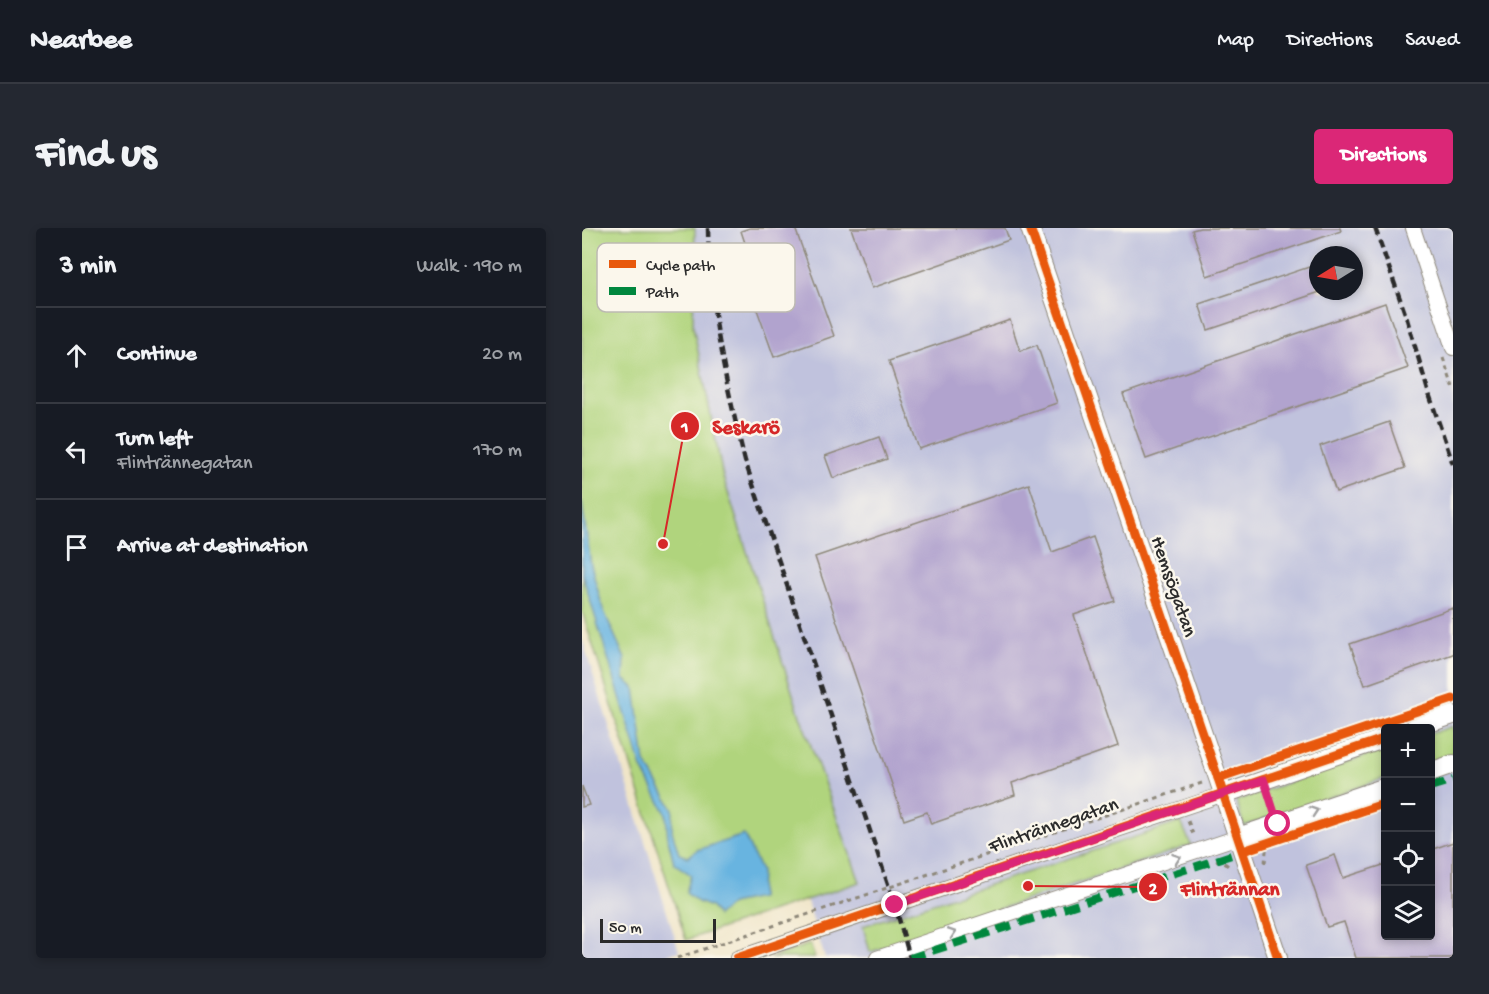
<!DOCTYPE html>
<meta charset="utf-8">
<style>
:root{--surface:#171b24;--page:#242831;--text:#f1f3f6;--muted:#9ea1a6;--line:#363941;--accent:#db2777}
body{margin:0;font-family:"Gochi Hand",sans-serif;background:var(--page);color:var(--text)}
.controls{position:absolute;right:18px;bottom:18px;display:grid;overflow:hidden;border-radius:6px;box-shadow:0 3px 9px #0003}
.controls button{width:54px;height:54px;display:grid;place-items:center;padding:0;border:0;border-bottom:2px solid var(--line);background:var(--surface);color:var(--text);font:30px sans-serif}
.compass{position:absolute;left:727px;top:18px;width:54px;height:54px;border-radius:50%;background:var(--surface);box-shadow:0 3px 9px #0003;rotate:259deg}
.scale{position:absolute;left:18px;bottom:15px;width:116px;box-sizing:border-box;padding-left:6px;border:3px solid #2b2b2b;border-top:0;font-size:16px;line-height:21px;white-space:nowrap;color:#2b2b2b;-webkit-text-stroke:4px #fbf7ec;paint-order:stroke}
.stop{position:absolute;width:18px;height:18px;margin:-14px;border:4px solid #db2777;border-radius:50%;background:#fff}
.stop.end{background:#db2777;border-color:#fff;box-shadow:0 2px 6px #0008}
.list{margin:0;padding:0;list-style:none}
h2{display:flex;justify-content:space-between;align-items:center;height:78px;margin:0;padding:0 24px;font-size:26px}
h2 small{font-size:20px;font-weight:400;color:var(--muted)}
.list li{display:grid;grid-template-columns:39px 1fr auto;gap:18px;align-items:center;box-sizing:border-box;height:96px;padding:0 24px;border-top:2px solid var(--line)}
.list b{display:block;font-size:22px;white-space:nowrap}
.list p{margin:0;font-size:20px;white-space:nowrap;color:var(--muted)}
.list em{font-size:20px;font-style:normal;color:var(--muted)}
.icon{flex:none;width:33px;height:33px;fill:none;stroke:currentColor;stroke-width:2;stroke-linecap:round;stroke-linejoin:round}
.map{position:relative;flex:none;width:871px;height:730px;overflow:hidden;border-radius:6px}
header{display:flex;align-items:center;gap:36px;box-sizing:border-box;height:84px;padding:0 30px;background:var(--surface);border-bottom:2px solid var(--line)}
header strong{font-size:28px}
nav{display:flex;gap:33px;margin-inline-start:auto;font-size:21px}
.intro{display:flex;align-items:center;justify-content:space-between;box-sizing:border-box;height:144px;padding:0 36px}
h1{margin:0;font-size:42px}
.button{padding:15px 27px;border-radius:6px;background:var(--accent);color:#fff;font-size:21px;font-weight:700}
main{display:flex;gap:36px;padding:0 36px}
aside{flex:1;background:var(--surface);border-radius:6px;box-shadow:0 3px 9px #0003}
.map>svg:first-child{display:block}
</style>
<header>
<strong>Nearbee</strong>
<nav><a>Map</a><a>Directions</a><a>Saved</a></nav>
</header>
<div class="intro"><h1>Find us</h1><a class="button">Directions</a></div>
<main>
<aside>
<h2>3 min<small>Walk · 190 m</small></h2>
<ul class="list">
<li><svg class="icon" aria-label="ahead" viewBox="0 0 24 24"><path d="M12 20V5M6 11l6-6 6 6"/></svg><div><b>Continue</b></div><em>20 m</em></li>
<li><svg class="icon" aria-label="left" viewBox="0 0 24 24"><path d="M17 20v-9H6M10 6l-5 5 5 5"/></svg><div><b>Turn left</b><p>Flintrännegatan</p></div><em>170 m</em></li>
<li><svg class="icon" aria-label="arrive" viewBox="0 0 24 24"><path d="M6 21V4h12l-3 4 3 4H6"/></svg><div><b>Arrive at destination</b></div></li>
</ul>
</aside>
<div class="map">
<svg width="871" height="730" viewBox="0 0 871 730">
<rect width="100%" height="100%" fill="#fbf7ec"/>
<filter id="ink" filterUnits="userSpaceOnUse"><feTurbulence type="fractalNoise" baseFrequency=".0167" numOctaves="2"/><feDisplacementMap in="SourceGraphic" scale="12" xChannelSelector="R" yChannelSelector="G"/><feConvolveMatrix kernelMatrix="1 2 1 2 8 2 1 2 1" color-interpolation-filters="sRGB"/></filter>
<filter id="wash" filterUnits="userSpaceOnUse"><feTurbulence type="fractalNoise" baseFrequency=".008" numOctaves="4" result="noise"/><feDisplacementMap in="SourceGraphic" scale="24" xChannelSelector="R" yChannelSelector="G"/><feGaussianBlur stdDeviation="1.35" result="paint"/><feColorMatrix in="noise" values="0 0 0 0 0 0 0 0 0 0 0 0 0 0 0 0 0 1.4 0 .05"/><feComposite in="paint" operator="in"/></filter>
<g filter="url(#wash)">
<rect width="100%" height="100%" fill="#f0e5c8"/>
<g fill="#c0c2dd" fill-rule="evenodd">
<path d="M11,0H871V730H243ZM736,27H772V63H736ZM804,500H848V708H804Z"/>
<polygon points="0,411 97,723 77,730 0,730"/>
</g>
<g fill="#b0d47d" stroke="#6e8054" stroke-width="1.5">
<polygon points="0,0 113,0 111,98 141,249 216,482 278,654 104,712 0,383"/>
<polygon points="871,498 871,527 849,535 848,506"/>
<polygon points="803,521 803,550 662,598 654,573"/>
<polygon points="599,594 609,617 288,724 281,698"/>
<polygon points="228,716 233,730 188,730"/>
</g>
<polygon fill="#67b4e0" stroke="#497086" stroke-width="1.5" points="0,274 9,337 21,381 43,431 42,451 53,460 63,534 91,581 90,603 97,626 106,629 115,622 162,607 179,643 178,670 149,676 135,688 129,679 116,674 104,665 109,647 92,635 86,611 84,586 60,540 0,346"/>
<g id="blocks">
<g fill="#b1a3ce">
<polygon points="168,0 213,0 252,108 192,129 158,34 168,30 159,3"/>
<polygon points="269,0 423,0 427,12 290,60"/>
<polygon points="618,0 758,0 759,3 625,48 610,2"/>
<polygon points="736,36 736,63 741,63 626,102 617,76"/>
<polygon points="803,75 826,140 564,231 541,166"/>
<polygon points="428,92 438,123 455,117 475,175 337,221 307,133"/>
<polygon points="807,194 823,240 754,264 738,218"/>
<polygon points="297,209 305,231 251,250 243,228"/>
<polygon points="447,256 470,324 511,309 533,373 492,387 536,518 430,555 433,567 349,596 345,584 322,592 233,329"/>
<polygon points="871,380 871,426 783,457 768,416"/>
<polygon points="0,558 7,577 0,579"/>
<polygon points="871,614 871,730 774,730 762,694 745,699 724,637 753,627 761,650 804,636 804,708 848,708 848,622"/>
</g>
</g>
</g>
<g filter="url(#ink)">
<use href="#blocks" fill-opacity="0" stroke="#8e887a" stroke-width="1.5"/>
<g fill="none" stroke-linecap="round" stroke-linejoin="round">
<defs>
<g id="minor">
<polyline points="831,0 871,120"/>
<polyline points="155,730 642,566"/>
<polyline points="295,730 656,609"/>
</g>
<g id="tertiary">
<polyline points="448,0 636,550 696,730"/>
<polyline points="832,500 871,487"/>
<polyline points="848,544 871,536"/>
<polyline points="642,566 804,510"/>
<polyline points="656,609 804,559"/>
</g>
</defs>
<use href="#minor" stroke="#8e887a" stroke-width="16"/>
<use href="#tertiary" stroke="#8e887a" stroke-width="20"/>
<g stroke="#8e887a" stroke-width="3" stroke-dasharray="4.5 4.5" stroke-linecap="butt">
<polyline points="861,130 871,159"/>
<polyline points="687,568 692,582"/>
<polyline points="606,593 612,609"/>
<polyline points="634,632 644,636 648,640"/>
<polyline points="683,635 684,623 687,615"/>
<polyline points="95,730 620,555"/>
</g>
<use href="#minor" stroke="#fff" stroke-width="14"/>
<use href="#tertiary" stroke="#fff" stroke-width="18"/>
<g stroke="#2b2b2b" stroke-width="4.5" stroke-dasharray="9 4.5" stroke-linecap="butt">
<path d="M126,0C127,79 144,156 163,233L313,677L328,730"/>
<polyline points="793,0 824,88 847,166 871,236"/>
</g>
<g stroke="#00873e" stroke-width="8" stroke-dasharray="15 8" stroke-linecap="butt">
<polyline points="848,559 871,552"/>
<polyline points="328,730 665,622"/>
</g>
<defs>
<g id="cycleway">
<polyline points="448,0 636,550 696,730"/>
<polyline points="636,550 871,471"/>
<polyline points="661,623 804,575"/>
<polyline points="155,730 804,510"/>
</g>
</defs>
<use href="#cycleway" stroke="#fbf7ec" stroke-width="13"/>
<use href="#cycleway" stroke="#e8590c" stroke-width="9"/>
</g>
<defs><path id="oneway-chevron" d="M-2-3.5L2.5 0L-2 3.5" fill="none" stroke-width="1.6" stroke-linecap="round" stroke-linejoin="round" transform="scale(1.5)"/></defs>
<g stroke="#a0a0a0">
<use href="#oneway-chevron" transform="translate(732 583) rotate(-19)"/>
<use href="#oneway-chevron" transform="translate(595 630) rotate(-19)"/>
<use href="#oneway-chevron" transform="translate(370 705) rotate(-19)"/>
</g>
</g>
<g fill="none" stroke-linecap="round" stroke-linejoin="round" filter="url(#ink)">
<polyline stroke="#db2777" stroke-width="8" points="313,677 682,552 696,596"/>
</g>
<g text-anchor="middle" dominant-baseline="central" stroke-width="5" stroke-linejoin="round" paint-order="stroke">
<g font-size="20" fill="#2b2b2b" stroke="#fbf7ec">
<text transform="translate(590 359) rotate(71)">Hemsögatan</text>
<text transform="translate(472 599) rotate(-19)">Flintrännegatan</text>
</g>
</g>
<rect x="15" y="15" width="198" height="69" rx="9" fill="#fbf7ec" stroke="#bdbab2" stroke-width="1.5"/>
<rect x="27" y="32" width="27" height="8" fill="#e8590c"/>
<rect x="27" y="59" width="27" height="8" fill="#00873e"/>
<g font-size="16" fill="#2b2b2b">
<text x="64" y="42">Cycle path</text>
<text x="64" y="69">Path</text>
</g>
<path fill="none" stroke="#d62828" stroke-width="2" d="M81 316L103 198M446 658L571 659"/>
<g fill="#d62828" stroke="#fbf7ec" stroke-width="2">
<circle cx="81" cy="316" r="6"/>
<circle cx="446" cy="658" r="6"/>
<circle cx="103" cy="198" r="15"/>
<circle cx="571" cy="659" r="15"/>
</g>
<g font-size="18" text-anchor="middle" font-weight="bold" fill="#fff">
<text x="103" y="204">1</text>
<text x="571" y="666">2</text>
</g>
<g font-size="21" text-anchor="middle" font-weight="bold" fill="#d62828" stroke="#fbf7ec" stroke-width="5" stroke-linejoin="round" paint-order="stroke">
<text x="164" y="205">Seskarö</text>
<text x="648" y="667">Flintrännan</text>
</g>
</svg>
<div class="controls">
<button>+</button>
<button>−</button>
<button><svg class="icon" aria-label="locate" viewBox="0 0 24 24"><circle cx="12" cy="12" r="6"/><path d="M12 2v4M12 18v4M2 12h4M18 12h4"/></svg></button>
<button><svg class="icon" aria-label="layers" viewBox="0 0 24 24"><path d="M12 4l9 5-9 5-9-5zM3 14l9 5 9-5"/></svg></button>
</div>
<svg class="compass" viewBox="-18 -18 36 36"><path d="M0-13l5 13h-10z" fill="#e53935"/><path d="M0 13l5-13h-10z" fill="#9ea1a6"/></svg>
<div class="scale">50 m</div>
<div class="stop" style="left:696px;top:596px"></div>
<div class="stop end" style="left:313px;top:677px"></div>
</div>
</main>
